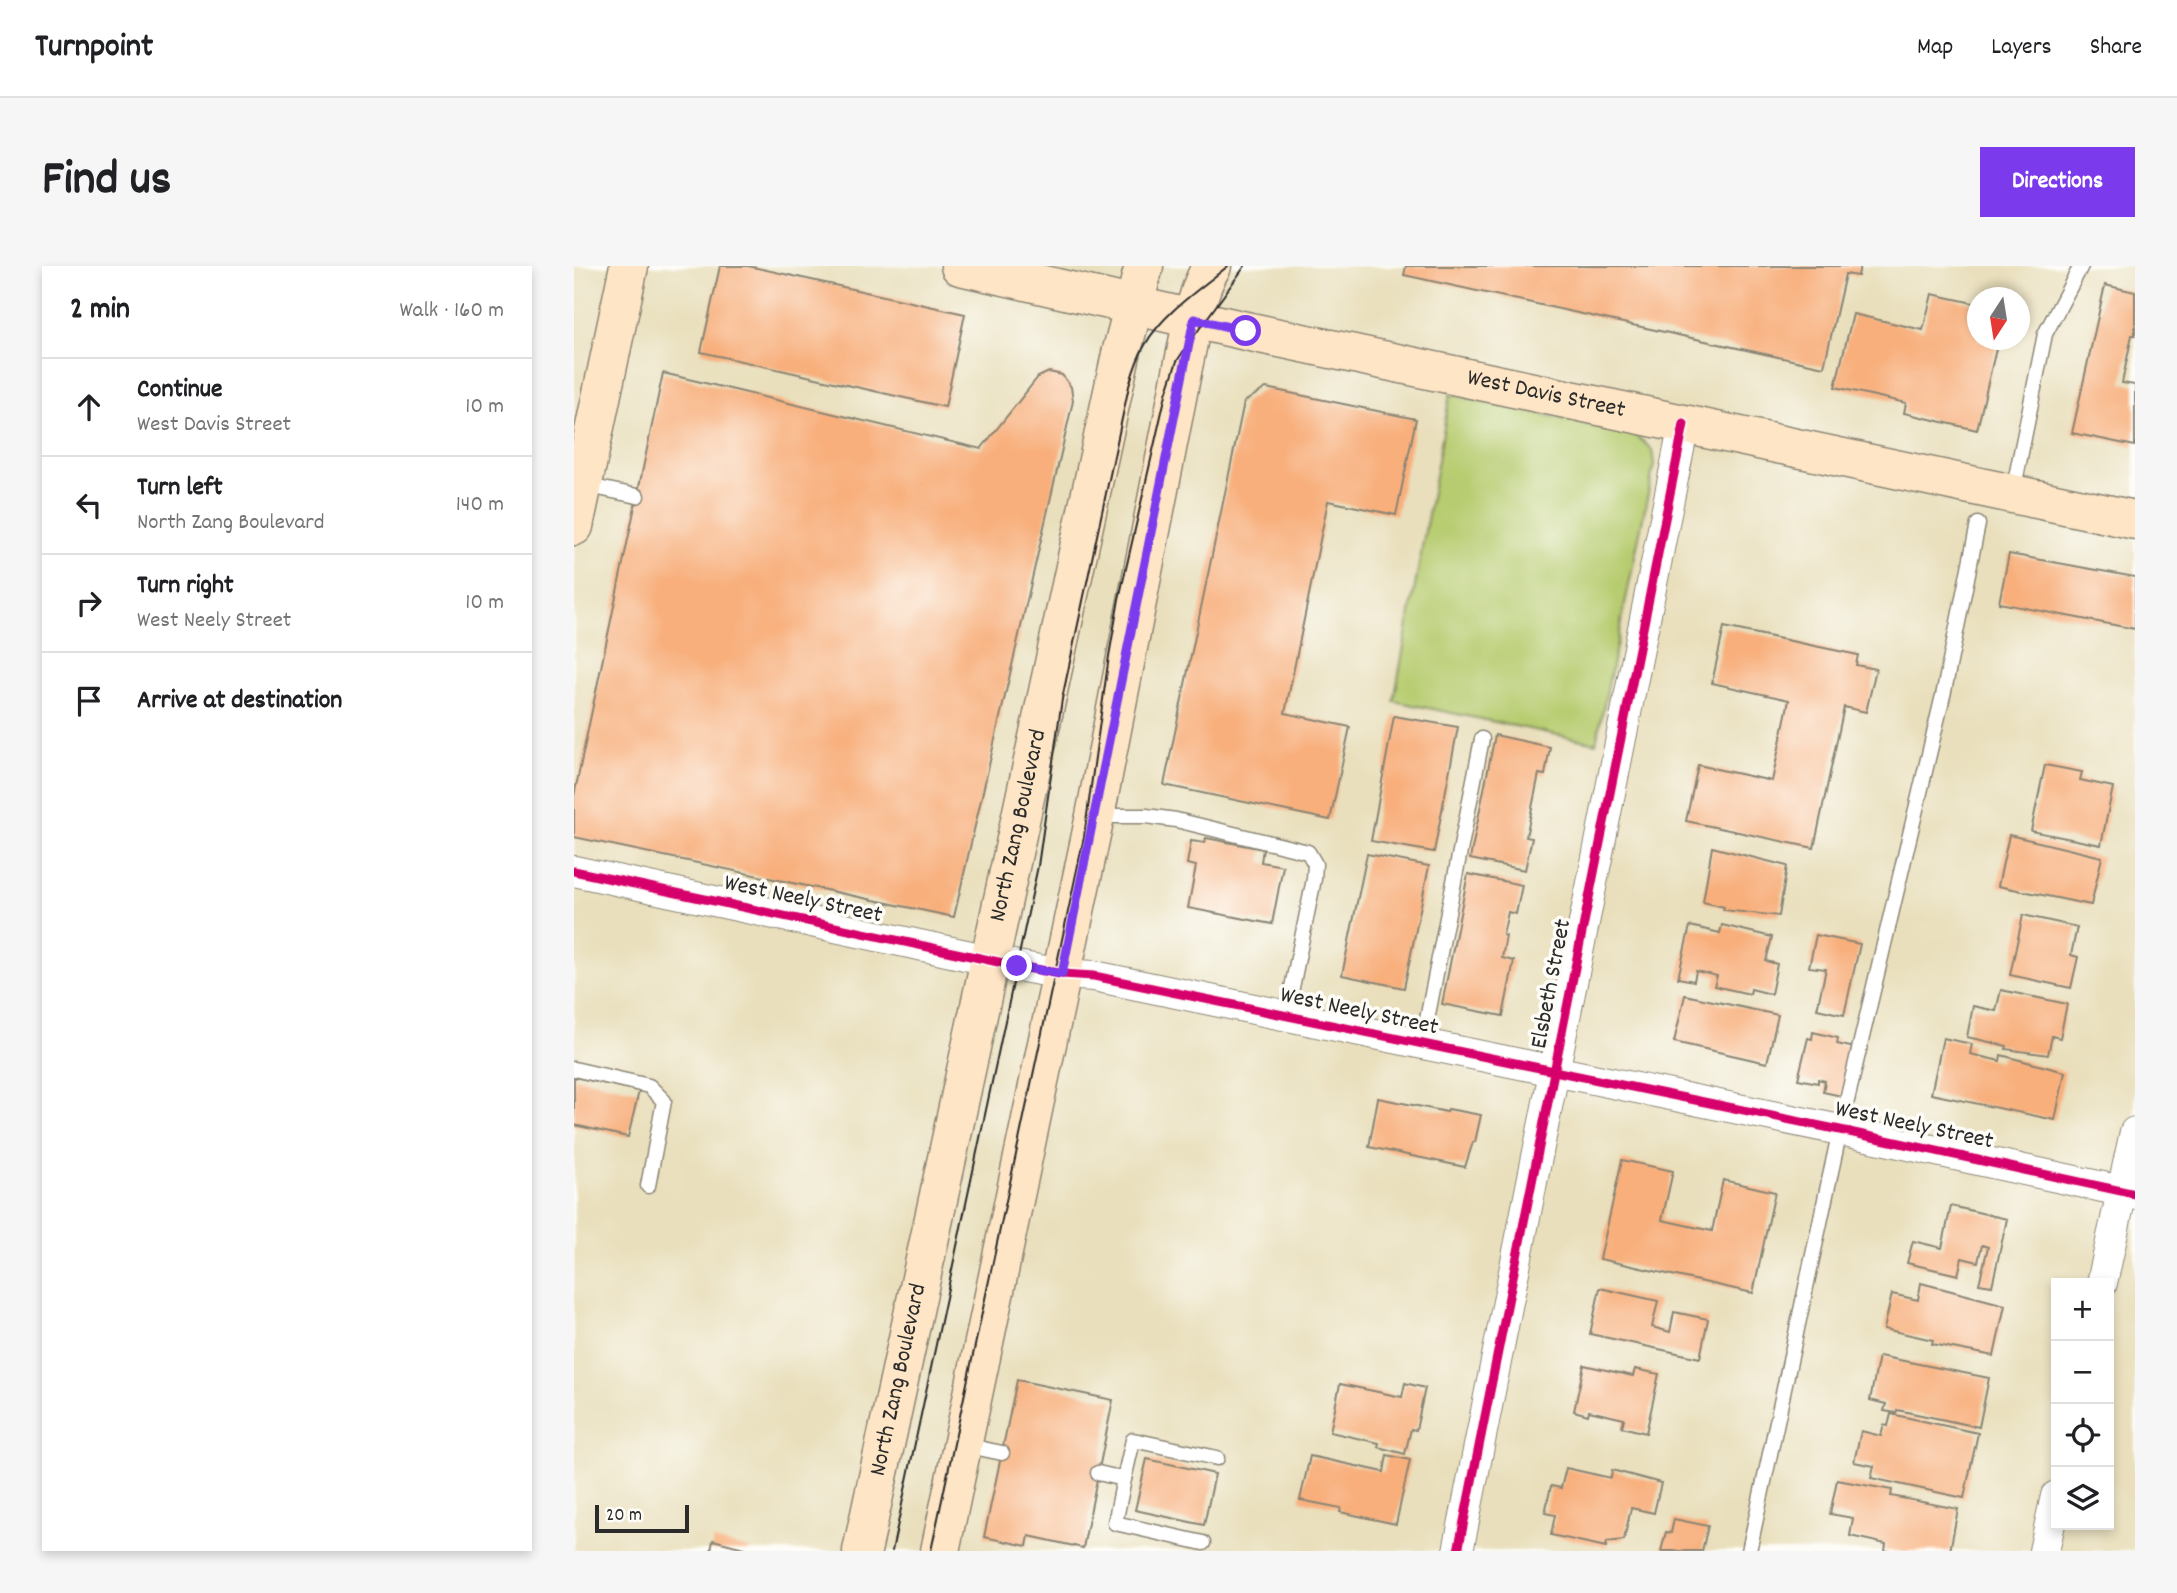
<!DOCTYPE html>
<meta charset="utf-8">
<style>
:root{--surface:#fff;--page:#f6f6f6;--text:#202124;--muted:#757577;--line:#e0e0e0;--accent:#7c3aed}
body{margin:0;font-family:Dekko,sans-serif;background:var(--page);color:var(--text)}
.controls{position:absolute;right:21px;bottom:21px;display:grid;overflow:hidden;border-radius:0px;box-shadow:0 4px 10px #0003}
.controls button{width:63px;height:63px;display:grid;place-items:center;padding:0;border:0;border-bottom:2px solid var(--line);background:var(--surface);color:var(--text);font:35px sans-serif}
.compass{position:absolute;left:1393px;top:21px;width:63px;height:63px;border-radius:50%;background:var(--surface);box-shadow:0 4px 10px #0003;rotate:192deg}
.scale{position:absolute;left:21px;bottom:18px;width:94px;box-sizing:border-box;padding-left:7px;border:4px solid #2b2b2b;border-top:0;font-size:19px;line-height:24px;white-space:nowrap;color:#2b2b2b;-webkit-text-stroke:5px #fdfcf7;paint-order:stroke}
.stop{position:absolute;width:21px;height:21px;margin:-16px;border:5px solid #7c3aed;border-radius:50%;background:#fff}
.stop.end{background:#7c3aed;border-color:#fff;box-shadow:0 2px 7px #0008}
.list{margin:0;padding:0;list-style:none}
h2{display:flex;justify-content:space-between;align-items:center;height:91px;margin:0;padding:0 28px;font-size:30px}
h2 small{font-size:23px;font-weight:400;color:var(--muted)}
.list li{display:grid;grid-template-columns:46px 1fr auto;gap:21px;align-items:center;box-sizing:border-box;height:98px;padding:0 28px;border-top:2px solid var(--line)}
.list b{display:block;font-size:26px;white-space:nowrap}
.list p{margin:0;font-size:23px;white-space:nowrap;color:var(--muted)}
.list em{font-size:23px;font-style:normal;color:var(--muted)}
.icon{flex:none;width:38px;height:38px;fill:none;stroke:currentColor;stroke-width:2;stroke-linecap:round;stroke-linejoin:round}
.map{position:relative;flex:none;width:1561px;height:1285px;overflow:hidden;border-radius:0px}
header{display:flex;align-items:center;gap:42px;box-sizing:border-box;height:98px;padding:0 35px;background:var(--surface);border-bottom:2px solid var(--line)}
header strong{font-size:33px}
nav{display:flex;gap:38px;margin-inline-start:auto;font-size:24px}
.intro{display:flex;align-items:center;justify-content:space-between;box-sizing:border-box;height:168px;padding:0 42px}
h1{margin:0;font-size:49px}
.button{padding:18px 32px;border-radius:0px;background:var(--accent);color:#fff;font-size:24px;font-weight:700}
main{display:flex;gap:42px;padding:0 42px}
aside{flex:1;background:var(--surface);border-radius:0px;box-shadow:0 4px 10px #0003}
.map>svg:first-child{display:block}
</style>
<header>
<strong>Turnpoint</strong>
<nav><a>Map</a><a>Layers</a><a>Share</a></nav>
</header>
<div class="intro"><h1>Find us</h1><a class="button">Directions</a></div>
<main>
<aside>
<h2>2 min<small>Walk · 160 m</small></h2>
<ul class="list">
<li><svg class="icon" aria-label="ahead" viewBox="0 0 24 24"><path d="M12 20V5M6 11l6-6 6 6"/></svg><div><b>Continue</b><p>West Davis Street</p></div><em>10 m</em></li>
<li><svg class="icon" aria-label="left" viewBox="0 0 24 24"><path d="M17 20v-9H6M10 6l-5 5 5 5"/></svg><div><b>Turn left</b><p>North Zang Boulevard</p></div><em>140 m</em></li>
<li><svg class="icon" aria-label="right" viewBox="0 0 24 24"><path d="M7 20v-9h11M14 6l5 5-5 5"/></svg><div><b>Turn right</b><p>West Neely Street</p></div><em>10 m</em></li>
<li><svg class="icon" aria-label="arrive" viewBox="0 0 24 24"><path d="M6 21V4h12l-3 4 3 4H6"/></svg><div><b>Arrive at destination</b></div></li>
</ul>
</aside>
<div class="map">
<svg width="1561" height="1285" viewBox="0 0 1561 1285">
<rect width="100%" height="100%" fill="#fdfcf7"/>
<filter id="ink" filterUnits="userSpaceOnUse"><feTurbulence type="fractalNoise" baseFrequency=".0143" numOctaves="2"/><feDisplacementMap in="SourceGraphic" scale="14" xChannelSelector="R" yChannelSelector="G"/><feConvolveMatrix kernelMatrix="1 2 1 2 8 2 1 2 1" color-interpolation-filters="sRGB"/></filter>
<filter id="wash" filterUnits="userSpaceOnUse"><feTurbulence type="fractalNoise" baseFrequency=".00686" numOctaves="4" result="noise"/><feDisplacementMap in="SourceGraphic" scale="28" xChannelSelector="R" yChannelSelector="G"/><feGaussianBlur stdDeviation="1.57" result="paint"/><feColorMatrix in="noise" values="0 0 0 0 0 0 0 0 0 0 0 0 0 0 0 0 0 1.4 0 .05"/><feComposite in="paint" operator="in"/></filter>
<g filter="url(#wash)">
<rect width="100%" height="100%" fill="#e9dfbc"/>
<polygon fill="#b7cc70" stroke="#717c4e" stroke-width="2" points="876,128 1062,169 1078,184 1080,199 1022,477 820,435"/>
<g id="blocks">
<g fill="#f8af7c">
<polygon points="146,0 174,0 391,48 371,141 127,86"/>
<polygon points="832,0 1286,0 1284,10 1271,8 1250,101 830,9"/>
<polygon points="1531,19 1561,26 1561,69 1558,69 1548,117 1561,119 1561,180 1498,167"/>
<polygon points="1358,28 1404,38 1404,74 1424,74 1403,164 1330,147 1332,137 1261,121 1279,48 1349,64"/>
<polygon points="475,106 488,109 497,121 499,135 380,651 0,571 0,530 89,107 407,183 464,111"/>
<polygon points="692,122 842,153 822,249 754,235 711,447 776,461 756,554 590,519 670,136"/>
<polygon points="1435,288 1561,311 1561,363 1425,337"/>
<polygon points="1150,361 1284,389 1282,399 1302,403 1292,446 1270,441 1240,582 1112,555 1124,499 1198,515 1215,434 1138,417"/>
<polygon points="820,450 884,461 860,586 797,575"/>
<polygon points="921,469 976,481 971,509 965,508 952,571 958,572 951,604 896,593"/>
<polygon points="1471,499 1508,506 1506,514 1539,521 1527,579 1457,565"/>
<polygon points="1435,569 1528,591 1517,639 1424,620"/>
<polygon points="632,572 689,583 687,596 709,600 698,658 614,642 622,600 613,598 617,575 631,577"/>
<polygon points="1138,581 1213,600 1205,650 1149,644 1150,641 1129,636"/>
<polygon points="793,588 855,600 830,722 768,709"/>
<polygon points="894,608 948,619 942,648 934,646 929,669 932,670 928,692 940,695 929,750 868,738"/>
<polygon points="1449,649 1503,661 1497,689 1504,691 1497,722 1436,709"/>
<polygon points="1148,659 1198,671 1192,695 1203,698 1197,728 1177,723 1176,728 1140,720 1143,710 1122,705 1120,715 1104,712 1116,660 1146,667"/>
<polygon points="1242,669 1286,678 1270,749 1243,743 1252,703 1235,701"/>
<polygon points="1427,724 1493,738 1486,772 1478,770 1474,789 1432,783 1433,780 1393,771 1399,740 1422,745"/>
<polygon points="1111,729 1204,749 1193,797 1100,776"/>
<polygon points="1239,766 1264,772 1263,778 1281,782 1268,830 1249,826 1251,815 1244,813 1244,817 1224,813 1234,772 1238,773"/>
<polygon points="1369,772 1398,778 1396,788 1426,795 1427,789 1491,806 1481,854 1357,828"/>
<polygon points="0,811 65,825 54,871 0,859"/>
<polygon points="804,832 873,846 874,843 907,849 901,876 899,876 891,901 795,881"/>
<polygon points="1048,894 1099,905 1088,954 1138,965 1149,914 1201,926 1179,1027 1026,993"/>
<polygon points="1377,940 1433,953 1418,1020 1405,1018 1414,981 1408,979 1404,996 1388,992 1384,1009 1333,997 1339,975 1368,982"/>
<polygon points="1347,1017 1431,1039 1420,1090 1358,1078 1359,1074 1310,1063 1318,1028 1344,1034"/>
<polygon points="1026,1022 1084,1035 1078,1061 1096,1066 1100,1046 1134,1053 1126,1092 1016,1068"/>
<polygon points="1305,1090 1415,1112 1405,1161 1323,1144 1322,1147 1310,1145 1312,1138 1296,1134"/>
<polygon points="1010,1099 1059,1110 1061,1103 1085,1108 1072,1167 1048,1161 1050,1153 1015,1145 1014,1149 1000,1145"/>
<polygon points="443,1114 539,1134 509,1282 455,1270 453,1280 410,1271"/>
<polygon points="831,1117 851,1122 842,1164 837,1163 831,1188 804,1181 805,1177 756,1166 766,1118 828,1131"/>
<polygon points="1317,1148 1404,1167 1390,1232 1297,1212 1300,1200 1280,1196 1287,1165 1307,1170 1310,1159 1314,1160"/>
<polygon points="813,1189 836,1194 822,1258 766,1246 767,1242 726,1234 736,1190 810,1206"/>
<polygon points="573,1193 641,1208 630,1259 561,1244"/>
<polygon points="992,1202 1037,1212 1038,1204 1087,1217 1080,1247 1057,1242 1050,1274 1033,1276 1032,1281 977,1269 981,1249 971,1247 977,1220 987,1222"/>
<polygon points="1263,1214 1318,1224 1317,1230 1384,1243 1376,1285 1311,1285 1312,1278 1276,1270 1279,1252 1256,1248"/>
<polygon points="1100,1253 1134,1260 1128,1285 1087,1285 1092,1266 1097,1267"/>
<polygon points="139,1274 178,1284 178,1285 137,1285"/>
</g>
</g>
</g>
<g filter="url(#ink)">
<use href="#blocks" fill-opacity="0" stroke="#8a8574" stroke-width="2"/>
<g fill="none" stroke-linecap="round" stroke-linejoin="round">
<defs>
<g id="lane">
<polyline points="10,219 63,230"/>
<polyline points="1439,226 1471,68 1507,0"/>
<polyline points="523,550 572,550 602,554 734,586 741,598 740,613 712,751"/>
<polyline points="848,779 908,473"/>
<polyline points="0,803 75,820 90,835 74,920"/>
<polyline points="390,1179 428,1187"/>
<polyline points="524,1207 550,1213 559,1174 643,1192"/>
<polyline points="550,1213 541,1257 629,1277"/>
<polyline points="1175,1285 1266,864 1370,425 1404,258"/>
</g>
<g id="street">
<polyline points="0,605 443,700 488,708 520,710 1266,864 1561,928"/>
<polyline points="1528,1017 1561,866"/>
<polyline points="884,1285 1110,158"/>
<polyline points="1470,1285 1482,1230"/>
</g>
<g id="secondary">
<path id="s1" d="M386,0L672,65L1561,254"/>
<polyline points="0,260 55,0"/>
<path id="s2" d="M288,1285L547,88L570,0"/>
<path d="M366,1285L521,550L609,101C616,70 621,27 638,0"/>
</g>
</defs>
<use href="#lane" stroke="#8a8574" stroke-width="17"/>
<use href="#street" stroke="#8a8574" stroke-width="32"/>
<use href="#secondary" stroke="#8a8574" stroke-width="41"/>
<use href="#lane" stroke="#fff" stroke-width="14"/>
<use href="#street" stroke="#fff" stroke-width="30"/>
<use href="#secondary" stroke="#fee5c5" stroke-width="38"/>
<g stroke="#2b2b2b" stroke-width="2">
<path d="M318,1285L464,600L488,433L555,120C559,106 563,92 571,79C589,47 626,23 654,0"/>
<polyline points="357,1285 510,571 535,390 545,333 592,128 603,95 615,77 671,0"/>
</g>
<defs>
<g id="cycleway">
<polyline points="0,605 443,700 488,708 520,710 1266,864 1561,928"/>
<polyline points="884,1285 1110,158"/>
</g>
</defs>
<use href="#cycleway" stroke="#fdfcf7" stroke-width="13"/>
<use href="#cycleway" stroke="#d6006c" stroke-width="9"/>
</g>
</g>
<g fill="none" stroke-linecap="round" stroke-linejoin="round" filter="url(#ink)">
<polyline stroke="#7c3aed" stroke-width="9" points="443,700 488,708 620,53 672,65"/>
</g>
<g text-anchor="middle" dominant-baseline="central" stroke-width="7" stroke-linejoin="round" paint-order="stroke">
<g font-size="24" fill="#2b2b2b" stroke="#fdfcf7">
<text stroke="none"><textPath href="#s1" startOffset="600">West Davis Street</textPath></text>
<text stroke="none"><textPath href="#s2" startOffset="742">North Zang Boulevard</textPath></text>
<text transform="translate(229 634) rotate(12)">West Neely Street</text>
<text transform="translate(978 718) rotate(-79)">Elsbeth Street</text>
<text transform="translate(785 746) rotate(12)">West Neely Street</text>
<text transform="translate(1340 860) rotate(12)">West Neely Street</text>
<text stroke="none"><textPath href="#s2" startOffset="175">North Zang Boulevard</textPath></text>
</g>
</g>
</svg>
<div class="controls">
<button>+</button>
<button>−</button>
<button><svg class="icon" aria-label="locate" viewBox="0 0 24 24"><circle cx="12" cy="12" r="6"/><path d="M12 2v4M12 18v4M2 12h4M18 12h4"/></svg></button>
<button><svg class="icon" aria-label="layers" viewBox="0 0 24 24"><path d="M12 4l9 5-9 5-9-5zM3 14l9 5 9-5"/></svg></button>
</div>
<svg class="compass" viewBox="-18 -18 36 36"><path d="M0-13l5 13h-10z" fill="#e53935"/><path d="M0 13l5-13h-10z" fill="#757577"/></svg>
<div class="scale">20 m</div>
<div class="stop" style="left:672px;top:65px"></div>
<div class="stop end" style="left:443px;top:700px"></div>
</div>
</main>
